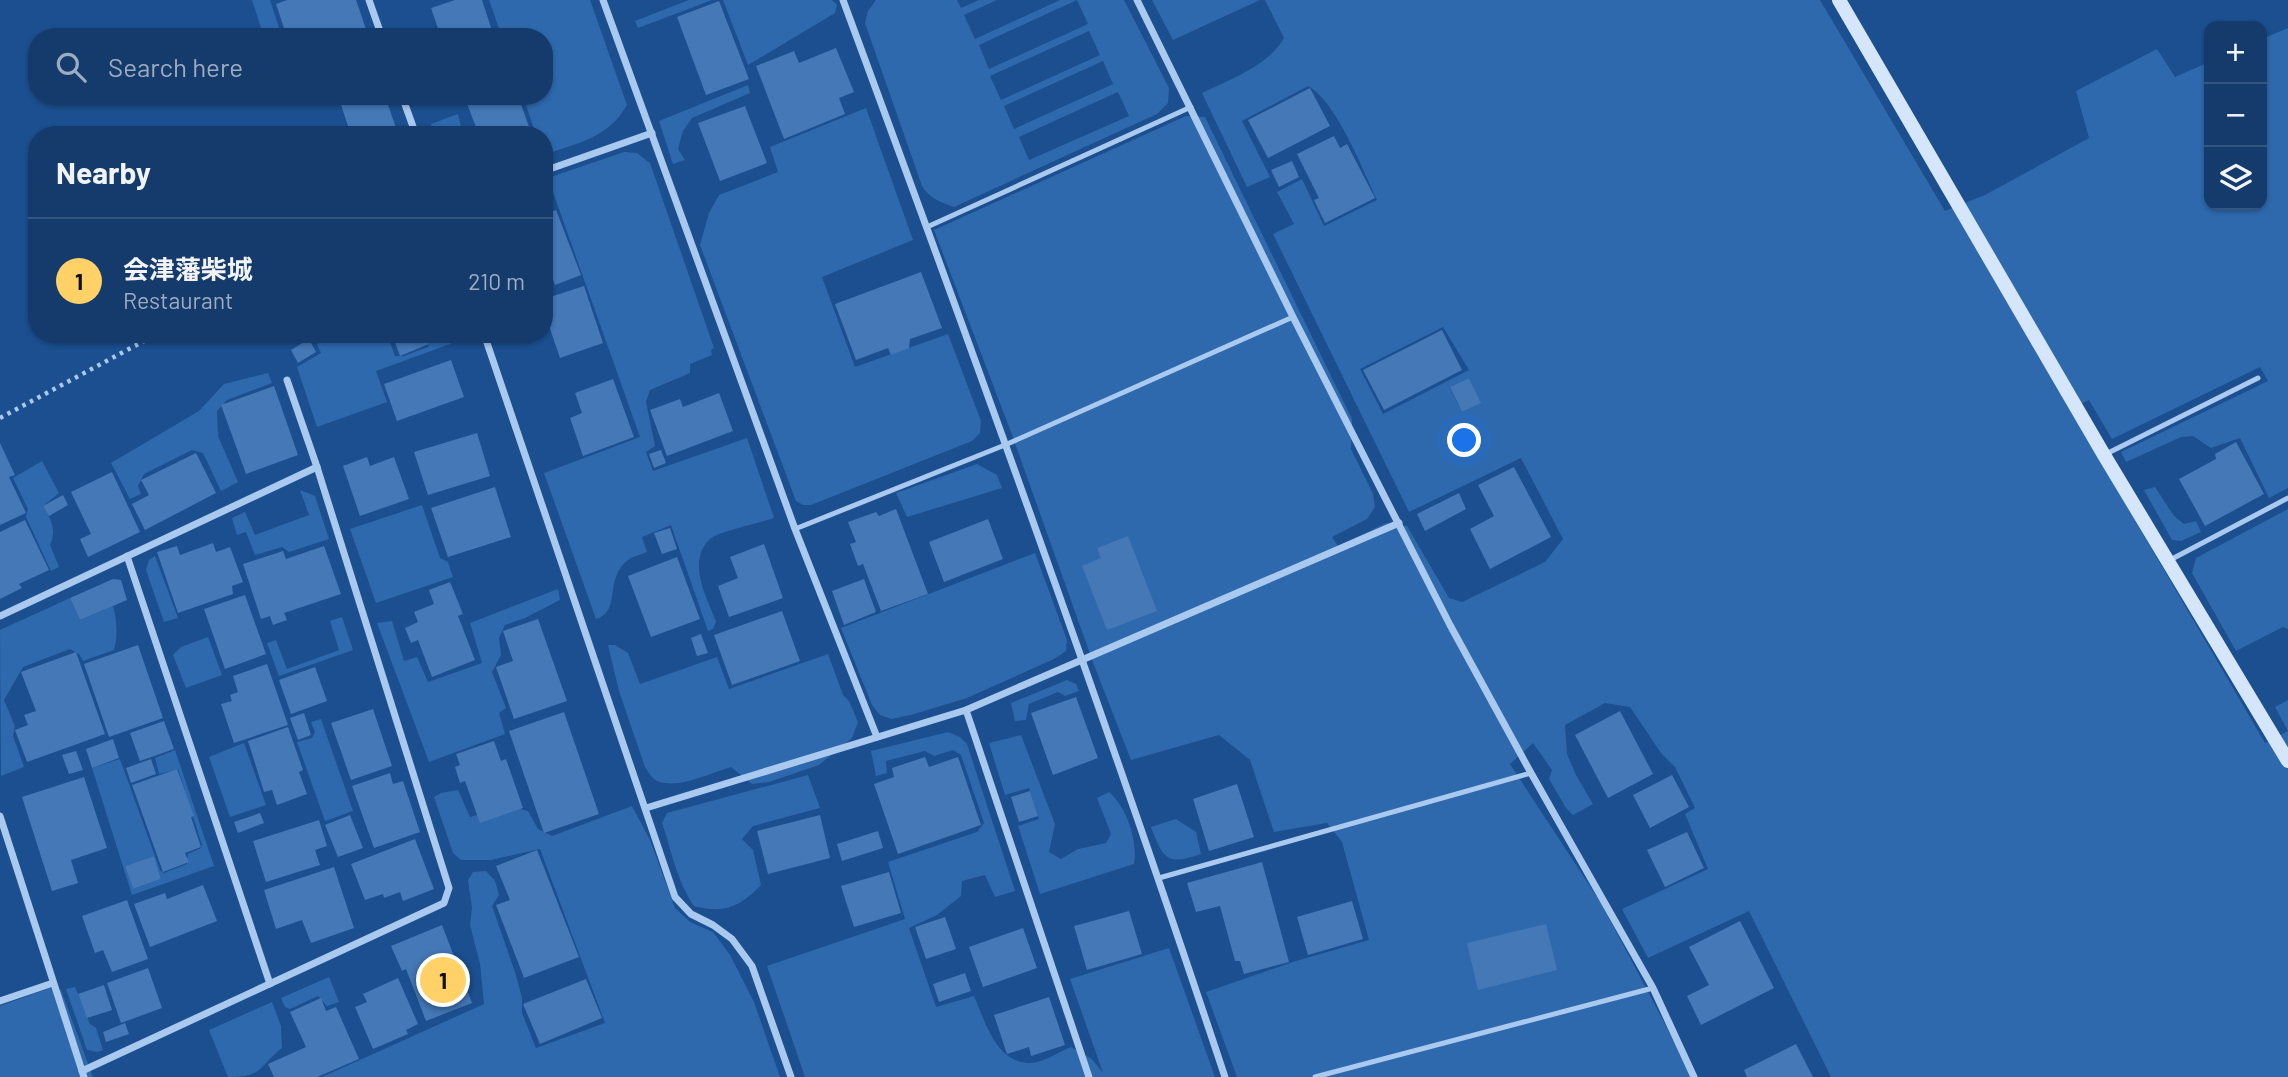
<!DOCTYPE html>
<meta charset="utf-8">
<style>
:root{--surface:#143b6b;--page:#214673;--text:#f1f3f6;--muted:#9dadc1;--line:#33557e;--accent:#ffd166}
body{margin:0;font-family:Barlow,"Noto Sans JP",sans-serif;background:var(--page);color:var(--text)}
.controls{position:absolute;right:21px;top:21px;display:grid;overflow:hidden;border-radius:14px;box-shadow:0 2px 5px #0004}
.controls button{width:63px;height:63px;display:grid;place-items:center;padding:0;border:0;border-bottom:2px solid var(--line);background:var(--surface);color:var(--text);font:35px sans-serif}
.you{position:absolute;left:1465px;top:441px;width:24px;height:24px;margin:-18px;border:5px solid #fff;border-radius:50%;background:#1a73e8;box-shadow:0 0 0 10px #1a73e833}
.badge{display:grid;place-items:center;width:46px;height:46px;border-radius:50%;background:var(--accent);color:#111;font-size:23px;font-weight:700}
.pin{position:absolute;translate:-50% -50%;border:4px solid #fff;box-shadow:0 2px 7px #0006}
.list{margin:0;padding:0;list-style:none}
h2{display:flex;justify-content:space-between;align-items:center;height:91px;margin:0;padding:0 28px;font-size:30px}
h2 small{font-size:23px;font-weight:400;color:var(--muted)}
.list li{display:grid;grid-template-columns:46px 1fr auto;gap:21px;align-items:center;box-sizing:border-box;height:126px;padding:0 28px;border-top:2px solid var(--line)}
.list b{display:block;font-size:26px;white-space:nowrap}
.list p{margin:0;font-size:23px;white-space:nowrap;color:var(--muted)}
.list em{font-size:23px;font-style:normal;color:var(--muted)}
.icon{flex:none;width:38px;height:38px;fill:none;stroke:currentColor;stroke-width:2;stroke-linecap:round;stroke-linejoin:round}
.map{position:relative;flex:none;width:2288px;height:1077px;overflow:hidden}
.search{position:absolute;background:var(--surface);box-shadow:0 2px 5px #0004;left:28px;top:28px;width:525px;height:77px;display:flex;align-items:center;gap:18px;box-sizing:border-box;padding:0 24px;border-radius:28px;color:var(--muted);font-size:26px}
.panel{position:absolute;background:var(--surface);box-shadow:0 2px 5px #0004;left:28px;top:126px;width:525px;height:217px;border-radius:28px}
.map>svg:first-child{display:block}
</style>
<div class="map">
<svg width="2288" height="1077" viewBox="0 0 2288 1077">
<rect width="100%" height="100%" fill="#1b4f8f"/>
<g fill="#2e69ad" fill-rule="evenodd">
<polygon points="252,0 270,0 282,37 264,37"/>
<path d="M489,0H590L627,105C607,139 579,142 544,155V135H536L523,96H544V37H502Z"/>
<polygon points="689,0 712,0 638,28 635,21"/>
<polygon points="723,0 832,0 837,5 835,13 748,65"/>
<path d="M876,0H957L961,8L979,0H997L964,15L975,39L1060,0H1124L1169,88L1168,103L1157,114L954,207C940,202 930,199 922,186L865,23L868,11ZM1077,0L1088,24L989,69L979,45ZM1089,31L1100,55L1001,100L990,76ZM1103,61L1113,84L1014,129L1004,106ZM1118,92L1129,116L1029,160L1019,137Z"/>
<polygon points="1152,0 1260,0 1173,40"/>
<path d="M1265,0H1820L1945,211L1985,195L2089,138L2076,91L2157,49L2175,77L2209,62V205H2262V39L2288,28V488L2269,498L2240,438L2211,448L2193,436L2181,437L2126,462L2121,452L2268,381L2260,367L2112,439L2089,400L2070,409L2265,743L2288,731L2275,707L2288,700V1077H1831L1749,911L1648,958L1622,909L1708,869L1685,814L1695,808L1675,767L1661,753L1630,707L1605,703L1565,725L1567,754L1576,775L1593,804L1573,815L1566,808L1549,779L1552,770L1533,743L1510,764L1601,903L1693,1077H1237L1206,992L1296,961L1369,940L1342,842L1327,823L1274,832L1250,760L1219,735L1131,760L1094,665L1011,432L934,230L1186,116L1205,117L1352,419L1351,449L1373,494L1375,507L1367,519L1332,537L1338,546L1386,523L1407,526L1449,598L1462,602L1545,562L1563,539L1521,458L1409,512L1273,234L1294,224L1277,192L1302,179L1324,226L1377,200C1363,170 1336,101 1308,86L1242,121L1270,177L1247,187L1202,93C1231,79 1268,66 1284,38ZM1443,327L1469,370L1383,414L1360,369ZM1469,378L1480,403L1462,412L1450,388Z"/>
<polygon points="748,85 750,93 692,118 683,131 678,149 685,160 673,164 659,121"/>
<polygon points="866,108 913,240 822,277 855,367 948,334 981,421 980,433 972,441 811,505 803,505 796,501 700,245 709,213 719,195 778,172 770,147"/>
<polygon points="458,114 463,135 434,135 431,124"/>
<path d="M624,152L637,153L650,163L714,348L711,350L712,355L690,364V373L650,390L646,402L655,446L646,452L653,471L747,438L774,518C762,522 719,532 711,538C686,560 706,597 716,621L713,629L708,631L671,525L642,537L647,552C642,554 635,556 631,558C602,576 623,611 596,619L544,473L640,437L548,178Z"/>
<polygon points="345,334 387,334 395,356 404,356 428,347 430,340 444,334 472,336 376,371 387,402 317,427 297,367 321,353 317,344"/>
<polygon points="268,373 272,383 227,400 217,411 218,436 238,482 221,491 203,453 192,450 144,474 138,486 141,494 130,499 111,463 199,411 224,384"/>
<path d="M42,461L59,493L43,506C51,519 57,530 50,545L59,567L51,571L26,517L28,509L13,478Z"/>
<polygon points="977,464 997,475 1002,488 907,517 896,493"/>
<polygon points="2155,487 2174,516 2184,524 2196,521 2201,532 2181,541 2172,540 2144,490"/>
<polygon points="300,490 315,496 329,539 289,552 282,547 255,555 246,532 237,535 232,518 245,512 255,535 309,515"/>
<polygon points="422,505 440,558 448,562 453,577 376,603 350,529"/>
<polygon points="2288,509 2288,629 2283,627 2236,651 2192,573 2196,558"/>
<polygon points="1035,553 1067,640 1066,651 1054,659 967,698 911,715 891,719 880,715 872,705 841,628"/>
<polygon points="155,556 178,618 164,622 146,570 149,560"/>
<polygon points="558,589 560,600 525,618 505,625 499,638 501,655 492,672 506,708 499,713 505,734 429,762 377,623 392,621 404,661 417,657 428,682 482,663 470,623"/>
<path d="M70,598L80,620L113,606C117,620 118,636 114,650L83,661L80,655L70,649L23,667L4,700L15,726L13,736L24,767L1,776L0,630Z"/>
<polygon points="342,617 353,650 279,676 267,643 276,640 287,669 339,650 330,621"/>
<polygon points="208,637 222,675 186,688 173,655 181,647"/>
<path d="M608,645H615L628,653L640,684L717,657L729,689L828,654L843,695L849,701L858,722L852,738L819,765L769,782L752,784L731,767C710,773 682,788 660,782C652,780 649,773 645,767L619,691Z"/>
<polygon points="1067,680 1076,684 1079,691 1065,696 1058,692 1029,704 1026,720 1015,721 1011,703"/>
<polygon points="321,719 353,811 325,821 297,742 312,738 315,732 311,722"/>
<path d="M948,732L960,737L967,744L1015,891L995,897L985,875L962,881L961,896L937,915L909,928L936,1007L974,996C985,1021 996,1063 1030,1063C1042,1063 1059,1052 1071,1047L1092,1059L1103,1073L1070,979L1169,948L1215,1077H805L767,966L905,919L888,862L977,832L984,823L961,755L953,750L934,756L925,751L886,761L887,773L876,776L871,751Z"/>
<path d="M1021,735L1055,824L1049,852L1061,859L1078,849L1106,843L1111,834L1097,798L1109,792C1127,807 1138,842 1134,864L1040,894L1018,826L1039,819L1029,788L1005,795L989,743Z"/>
<polygon points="244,743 266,805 230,817 209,757"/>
<path d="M175,750L214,866L132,895L92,768L120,759L160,870L164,873L187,864L188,854L201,848L202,845L178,769L159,774L155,758ZM154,856L161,879L133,889L125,866Z"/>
<path d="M808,775L820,808L753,826L742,839L753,850L761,885C740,907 724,914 694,906C676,879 672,852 662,823L667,813Z"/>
<polygon points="458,790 470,817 509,806 528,811 538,829 552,836 632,806 650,840 675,908 690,922 713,932 730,955 754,1002 780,1077 322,1077 484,1004 480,964 470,925 472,908 468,880 473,872 486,871 495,881 499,895 492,906 515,972 522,998 522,1013 536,1048 605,1023 540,849 491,860 461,860 453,853 434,797 441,793"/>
<path d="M1176,819L1196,832L1201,854C1167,866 1163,859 1151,827Z"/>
<polygon points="329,977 339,1002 327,1006 318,996 290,1009 285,1007 281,998"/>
<polygon points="75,987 90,1024 96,1028 103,1050 97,1052 87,1050 66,989"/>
<polygon points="50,988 61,990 93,1077 0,1077 0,1006"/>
<path d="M272,1002L281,1026L282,1048C258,1067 264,1077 228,1077L209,1030Z"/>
</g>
<g fill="#4478b7">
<polygon points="287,0 356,0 366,29 345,37 287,37 276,4"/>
<polygon points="455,0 482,0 494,37 441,37 431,8"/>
<polygon points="719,1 749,79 706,95 677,17"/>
<polygon points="836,48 854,92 839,98 845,114 784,139 756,66 794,51 799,63"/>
<polygon points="1310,88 1330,126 1268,158 1248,120"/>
<polygon points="338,96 385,96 396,128 377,135 351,135"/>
<polygon points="464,96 518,96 532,135 479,135"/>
<polygon points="745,106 767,163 720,181 698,123"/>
<polygon points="1334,136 1340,148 1347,144 1375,198 1325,223 1314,200 1319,198 1297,154"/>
<polygon points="1292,161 1299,177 1279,187 1271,170"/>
<polygon points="556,210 581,275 555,285 550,272 544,274 544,215"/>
<polygon points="921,272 942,328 910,339 909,348 891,355 888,348 856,360 835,304"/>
<polygon points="584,286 603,343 560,358 544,311 544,299"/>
<polygon points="1442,330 1462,370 1384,410 1363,370"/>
<polygon points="311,334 334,334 334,335 314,341"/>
<polygon points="392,334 435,334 435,335 427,338 429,344 400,356"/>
<polygon points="309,339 316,352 298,363 291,350"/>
<polygon points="451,360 464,397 397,421 384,384"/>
<polygon points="1469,378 1481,403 1462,412 1450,387"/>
<polygon points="613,379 634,437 583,456 570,418 582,413 575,393"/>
<polygon points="274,386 298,455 246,474 221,405"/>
<polygon points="719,393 733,431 667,456 650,410 680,399 683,407"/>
<polygon points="477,433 490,476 428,495 414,452"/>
<polygon points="2236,442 2264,494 2205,526 2179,479 2216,459 2215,454"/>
<polygon points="0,443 15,475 9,477 26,513 0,525"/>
<polygon points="661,450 666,463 654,468 649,454"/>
<polygon points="196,453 216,493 145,530 132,504 149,495 141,480"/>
<polygon points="367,457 370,466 394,457 409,499 360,516 343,466"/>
<polygon points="1514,467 1551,537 1490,569 1470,529 1494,516 1478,485"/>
<polygon points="112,472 140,532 88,557 80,539 91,534 71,492"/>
<polygon points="495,487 511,537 448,557 431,508"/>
<polygon points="1459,493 1466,509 1425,531 1417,514"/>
<polygon points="63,495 68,505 49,516 43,506"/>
<polygon points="896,509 928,594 881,611 863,564 858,566 850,544 856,542 848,522 876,512 879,516"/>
<polygon points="988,519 1003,559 944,582 929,542"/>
<polygon points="25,520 49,570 19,584 22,588 0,599 0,532"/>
<polygon points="670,528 677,549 662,554 654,533"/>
<polygon points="1128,536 1157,611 1107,630 1082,566 1101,558 1097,548"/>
<polygon points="213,543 216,552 230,547 243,582 232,586 233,594 178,613 157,552 177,546 180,555"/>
<polygon points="764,544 783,598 729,617 718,586 738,578 730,557"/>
<polygon points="324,546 341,594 284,613 287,620 273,625 270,616 261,619 243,564 283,551 286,559"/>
<polygon points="677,557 700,619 651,637 628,576"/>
<polygon points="113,579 121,580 127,600 80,620 70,598"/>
<polygon points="864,579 876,612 844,625 832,591"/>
<polygon points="450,582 463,614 458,616 475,660 432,677 418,640 411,643 405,628 418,622 414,612 434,604 429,590"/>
<polygon points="245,595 266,654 225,669 204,609"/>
<polygon points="782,611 800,661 732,685 714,635"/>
<polygon points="538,619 567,701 514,719 496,667 513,661 503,631"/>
<polygon points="701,634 708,653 697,656 691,638"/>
<polygon points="138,645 163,718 109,737 84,664"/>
<polygon points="76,652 105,734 27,762 15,730 28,725 24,715 36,711 21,672"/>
<polygon points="267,664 288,725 234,743 221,704 232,701 230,695 238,692 233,676"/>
<polygon points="315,667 327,701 291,714 279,680"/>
<polygon points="1076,697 1098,758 1053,775 1031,713"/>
<polygon points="373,709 392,766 351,780 331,723"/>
<polygon points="1620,711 1653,774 1608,798 1575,735"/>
<polygon points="564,712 599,814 544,833 509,731"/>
<polygon points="304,713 311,735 298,740 290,718"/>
<polygon points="164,721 174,749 140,761 130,733"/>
<polygon points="288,727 303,770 299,772 307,794 277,805 272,790 264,792 248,741"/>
<polygon points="113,739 119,758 92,768 86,749"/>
<polygon points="494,741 501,761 506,759 523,808 480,823 465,781 460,783 455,767 460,765 456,754"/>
<polygon points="76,751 83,770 69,774 62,755"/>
<polygon points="925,757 929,767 958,757 981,825 898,854 874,784 894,777 892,768"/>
<polygon points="151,759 156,774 131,783 126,768"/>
<polygon points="177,769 194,816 191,817 201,847 185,853 189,862 163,872 132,785"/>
<polygon points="390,773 393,784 403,781 420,832 374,848 352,786"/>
<polygon points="1672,775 1689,807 1650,828 1633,795"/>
<polygon points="84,777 107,848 71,860 78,883 52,891 22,797"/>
<polygon points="1237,784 1254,837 1209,851 1193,799"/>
<polygon points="1030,791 1038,816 1019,822 1011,797"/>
<polygon points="260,813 264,823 238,833 234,822"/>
<polygon points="350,815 363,848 338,857 325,825"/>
<polygon points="820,815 830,858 768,874 757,831"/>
<polygon points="319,820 327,846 315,850 320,865 266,882 253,841"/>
<polygon points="878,831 883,848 842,861 837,844"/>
<polygon points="1687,832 1704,868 1665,887 1647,850"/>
<polygon points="415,839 434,889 403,901 400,892 384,898 383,894 365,900 351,864"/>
<polygon points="537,850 579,957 524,978 496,905 510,900 496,866"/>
<polygon points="154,856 161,879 133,889 125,866"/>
<polygon points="1262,862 1289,962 1244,974 1240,961 1235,961 1220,906 1196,912 1187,883"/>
<polygon points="334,867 354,928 311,943 302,920 276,929 264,890"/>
<polygon points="889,872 901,913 854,927 841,886"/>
<polygon points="203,885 217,921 150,947 134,904 165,893 167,899"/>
<polygon points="127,900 148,959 112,972 103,950 95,953 82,916"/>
<polygon points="1352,901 1363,939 1308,955 1297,917"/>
<polygon points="1129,911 1142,954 1087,970 1074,926"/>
<polygon points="945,917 956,949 926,959 915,927"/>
<polygon points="1740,921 1774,988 1701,1025 1687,996 1709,985 1689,947"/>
<polygon points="1546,924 1557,970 1478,990 1467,943"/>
<polygon points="442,925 472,1003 426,1021 406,969 402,971 391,946"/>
<polygon points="1023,928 1037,968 983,987 969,947"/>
<polygon points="148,968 162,1008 121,1023 107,983"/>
<polygon points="965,973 971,991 939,1002 933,984"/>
<polygon points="398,978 418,1024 406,1030 408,1034 373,1049 355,1007 367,1002 363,994"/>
<polygon points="586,979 602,1018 540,1044 523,1004"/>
<polygon points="104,985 112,1010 87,1018 78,994"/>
<polygon points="1049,997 1065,1045 1031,1056 1029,1047 1007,1054 994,1015"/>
<polygon points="321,998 326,1011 336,1007 359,1059 317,1077 274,1077 268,1064 306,1047 290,1012"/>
<polygon points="125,1023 129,1034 106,1042 103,1032"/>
<polygon points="1796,1044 1813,1077 1747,1077 1744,1070"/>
</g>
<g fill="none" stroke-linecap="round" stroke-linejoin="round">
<polyline stroke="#a9c9ee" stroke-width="4.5" stroke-dasharray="3.5 5" stroke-linecap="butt" points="0,418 157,334"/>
<g stroke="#a9c9ee" stroke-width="5">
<polyline points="927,227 1191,107"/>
<polyline points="2104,455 2258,378"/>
<polyline points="795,529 1005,445 1293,317"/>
<polyline points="2170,560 2288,498"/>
<polyline points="1159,878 1531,773"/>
<polyline points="1315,1077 1653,988"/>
</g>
<g stroke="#a9c9ee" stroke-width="7">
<polyline points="369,0 382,37"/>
<polyline points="603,0 795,529 877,737"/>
<path d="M843,0C975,357 1105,716 1225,1077"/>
<polyline points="1137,0 1293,317 1450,625 1531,773 1653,988 1694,1077"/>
<polyline points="402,96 416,135"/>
<polyline points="544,171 652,133"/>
<polyline points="484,334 675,897 691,914 713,925 732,939 752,966 791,1077"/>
<polyline points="287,380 317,467"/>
<polyline points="127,556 270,984"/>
<polyline points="0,616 317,467 449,888 444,903 82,1071"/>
<polyline points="966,710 1089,1077"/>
<polyline points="646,808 966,710 1399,523"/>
<polyline points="0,816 84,1077"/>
<polyline points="0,1001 53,983"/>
</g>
<polyline stroke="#d6e6fa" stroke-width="14" points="1839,0 2104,455 2288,761"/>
</g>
</svg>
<div class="controls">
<button>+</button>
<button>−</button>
<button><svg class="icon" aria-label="layers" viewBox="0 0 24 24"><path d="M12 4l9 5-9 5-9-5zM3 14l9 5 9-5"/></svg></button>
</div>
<div class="you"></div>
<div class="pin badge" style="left:443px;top:980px">1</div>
<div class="search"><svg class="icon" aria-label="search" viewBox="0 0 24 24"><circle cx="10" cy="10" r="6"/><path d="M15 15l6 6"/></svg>Search here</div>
<section class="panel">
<h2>Nearby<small></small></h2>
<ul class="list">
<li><span class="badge">1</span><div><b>会津藩柴城</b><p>Restaurant</p></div><em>210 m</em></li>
</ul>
</section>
</div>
